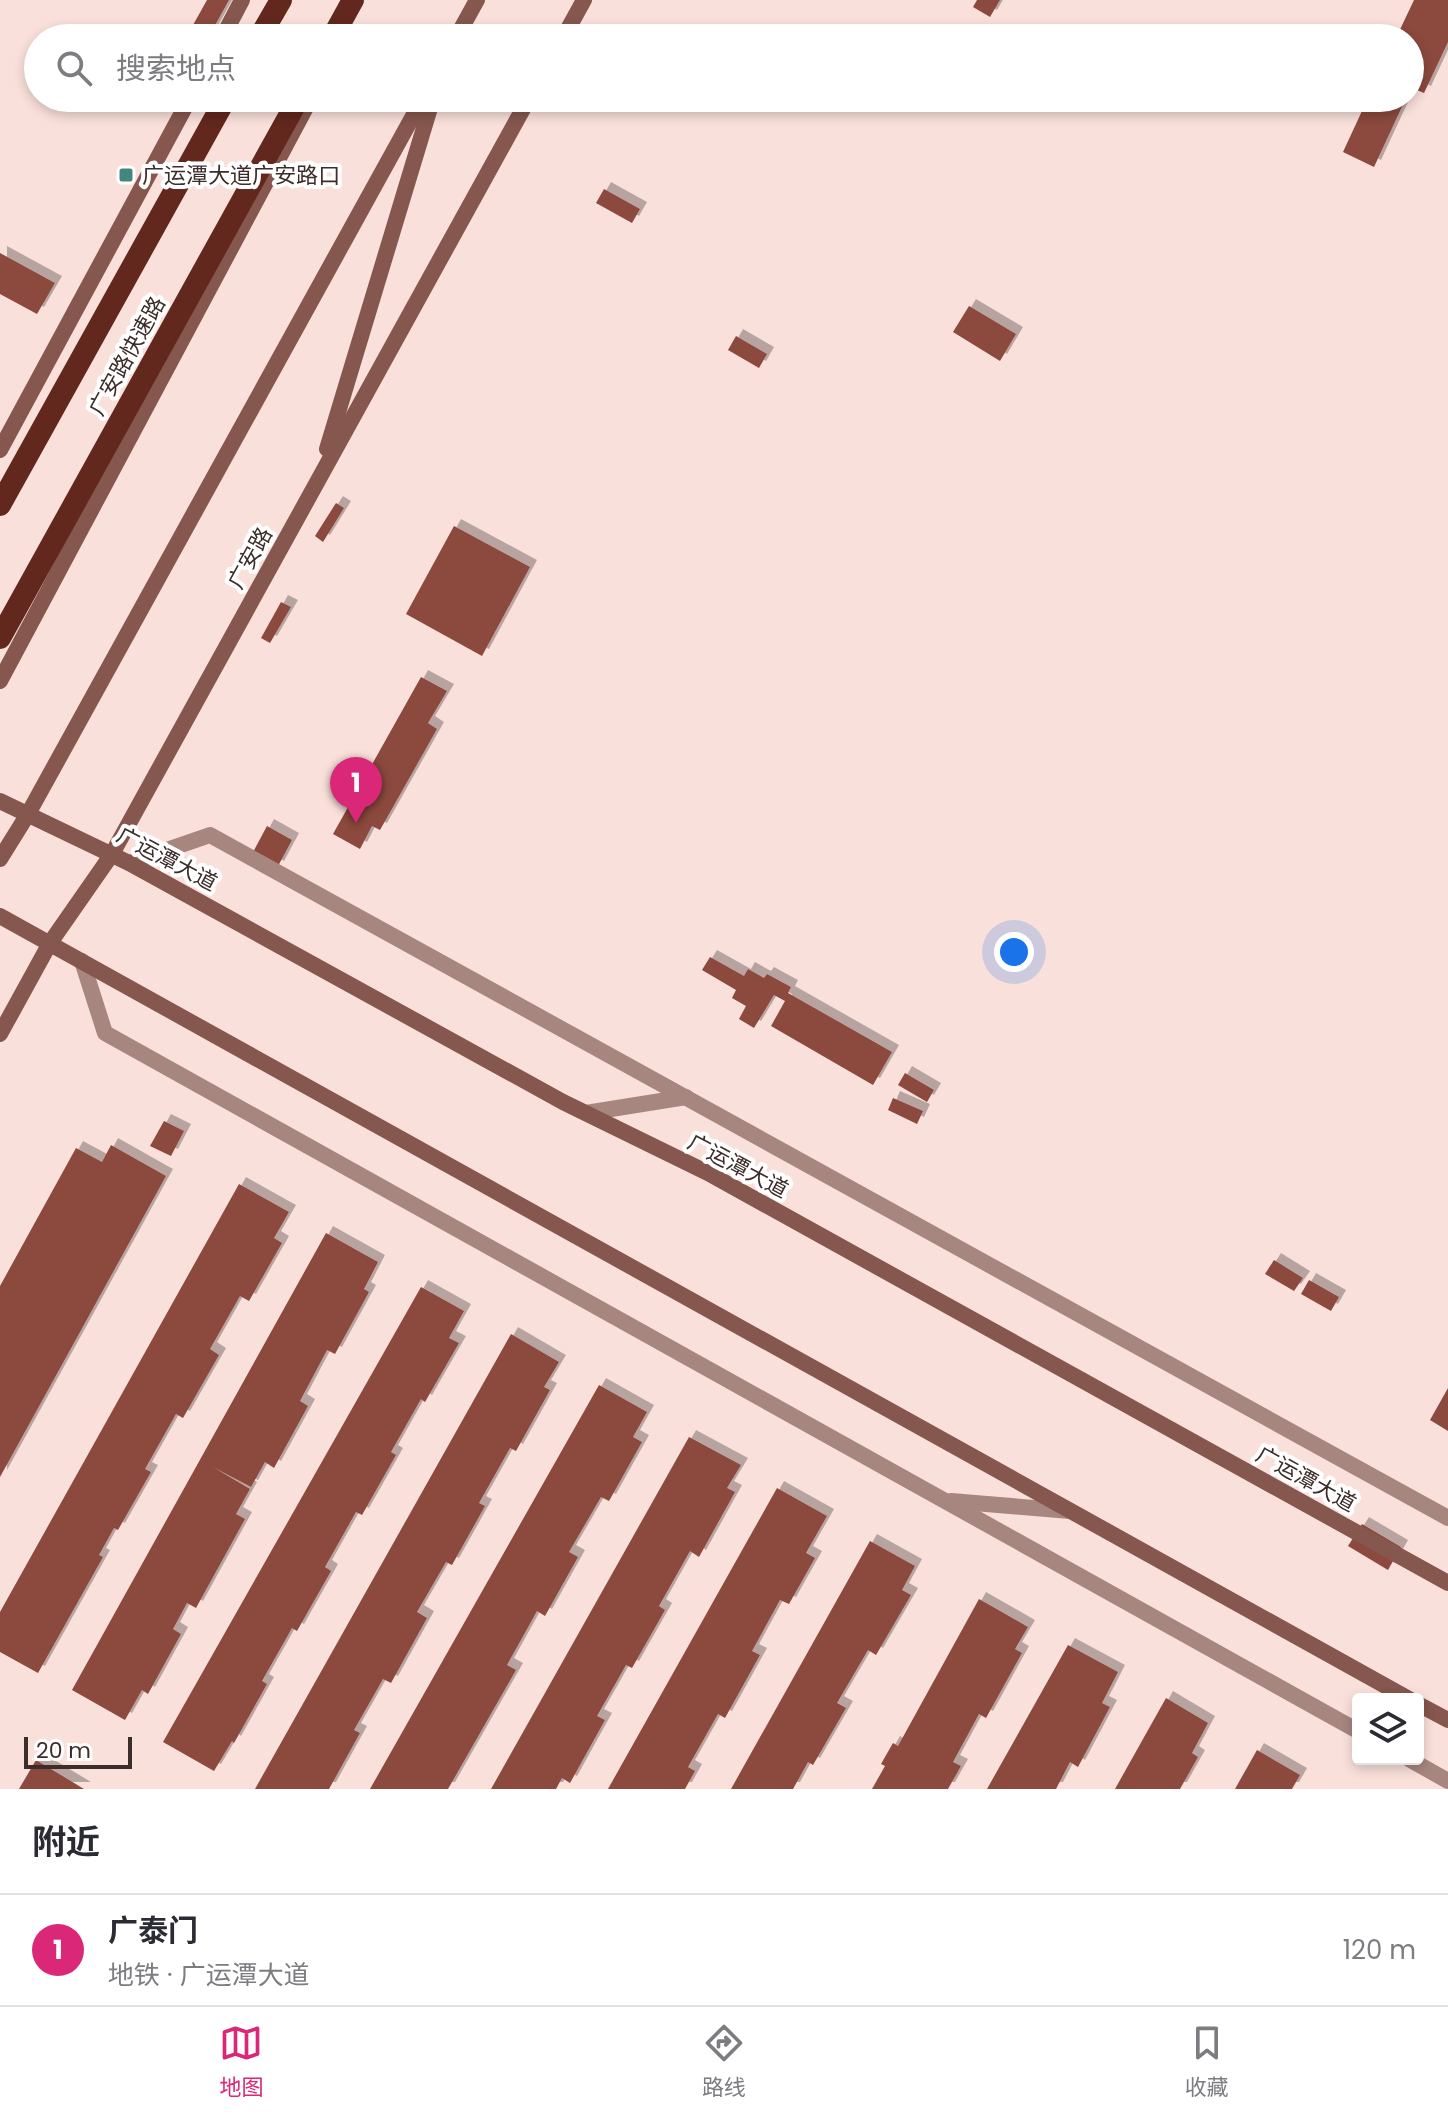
<!DOCTYPE html>
<html lang="zh">
<meta charset="utf-8">
<style>
:root{--surface:#fff;--page:#f7f7f7;--text:#2b2b33;--muted:#7c7c81;--line:#e1e1e2;--accent:#db2777}
body{margin:0;font-family:Poppins,"Noto Sans SC",sans-serif;background:var(--page);color:var(--text)}
.controls{position:absolute;right:24px;bottom:24px;display:grid;overflow:hidden;border-radius:8px;box-shadow:0 4px 12px #0003}
.controls button{width:72px;height:72px;display:grid;place-items:center;padding:0;border:0;border-bottom:2px solid var(--line);background:var(--surface);color:var(--text);font:40px sans-serif}
.scale{position:absolute;left:24px;bottom:20px;width:108px;box-sizing:border-box;padding-left:8px;border:4px solid #3d2d2a;border-top:0;font-size:22px;line-height:28px;white-space:nowrap;color:#3d2d2a;-webkit-text-stroke:6px #fff;paint-order:stroke}
.you{position:absolute;left:1014px;top:952px;width:28px;height:28px;margin:-20px;border:6px solid #fff;border-radius:50%;background:#1a73e8;box-shadow:0 0 0 12px #1a73e833}
.badge{display:grid;place-items:center;width:52px;height:52px;border-radius:50%;background:var(--accent);color:#fff;font-size:26px;font-weight:700}
.pin{position:absolute;translate:-50% -66px;filter:drop-shadow(0 2px 4px #0008)}
.pin::after{content:'';position:absolute;top:42px;width:28px;height:24px;background:inherit;clip-path:polygon(0 0,100% 0,50% 100%)}
.list{margin:0;padding:0;list-style:none}
h2{display:flex;justify-content:space-between;align-items:center;height:104px;margin:0;padding:0 32px;font-size:34px}
h2 small{font-size:26px;font-weight:400;color:var(--muted)}
.list li{display:grid;grid-template-columns:52px 1fr auto;gap:24px;align-items:center;box-sizing:border-box;height:112px;padding:0 32px;border-top:2px solid var(--line)}
.list b{display:block;font-size:30px;white-space:nowrap}
.list p{margin:0;font-size:26px;white-space:nowrap;color:var(--muted)}
.list em{font-size:26px;font-style:normal;color:var(--muted)}
.icon{flex:none;width:44px;height:44px;fill:none;stroke:currentColor;stroke-width:2;stroke-linecap:round;stroke-linejoin:round}
.map{position:relative;flex:none;width:1448px;height:1789px;overflow:hidden}
.search{position:absolute;background:var(--surface);box-shadow:0 4px 12px #0003;left:24px;right:24px;top:24px;height:88px;display:flex;align-items:center;gap:20px;box-sizing:border-box;padding:0 28px;border-radius:44px;color:var(--muted);font-size:30px}
.sheet{height:216px;background:var(--surface)}
nav{display:flex;justify-content:space-around;align-items:center;box-sizing:border-box;height:112px;border-top:2px solid var(--line);background:var(--surface);font-size:22px;color:var(--muted)}
nav a{display:grid;justify-items:center;gap:4px}
nav .on{color:var(--accent)}
.map>svg:first-child{display:block}
</style>
<div class="map">
<svg width="1448" height="1789" viewBox="0 0 1448 1789">
<defs>
<filter id="shadow"><feDropShadow dx="7" dy="-7" stdDeviation="0" flood-color="#0004"/></filter>
</defs>
<rect width="100%" height="100%" fill="#fae0db"/>
<g fill="#8c483c" filter="url(#shadow)">
<polygon points="207,0 229,0 208,38 195,38 188,34"/>
<polygon points="977,0 1000,0 990,17 973,7"/>
<polygon points="1414,0 1448,0 1448,42 1424,93 1410,87 1410,38 1396,38"/>
<polygon points="1368,98 1406,98 1374,167 1343,152"/>
<polygon points="604,189 640,209 632,223 596,203"/>
<polygon points="0,253 55,283 37,314 0,294"/>
<polygon points="969,306 1016,334 1000,361 953,332"/>
<polygon points="736,336 767,354 759,368 728,350"/>
<polygon points="336,503 344,508 323,542 315,536"/>
<polygon points="454,526 530,567 482,656 406,614"/>
<polygon points="281,602 291,607 270,643 261,638"/>
<polygon points="421,677 447,691 428,723 437,729 380,830 372,826 360,849 333,834"/>
<polygon points="267,826 292,840 277,868 252,854"/>
<polygon points="710,957 744,976 748,969 764,978 767,974 791,987 788,993 892,1052 873,1085 771,1026 785,1001 774,995 754,1028 739,1019 746,1006 732,998 736,990 702,970"/>
<polygon points="905,1073 934,1090 927,1102 898,1085"/>
<polygon points="893,1098 923,1111 917,1124 888,1110"/>
<polygon points="164,1121 184,1131 171,1156 150,1146"/>
<polygon points="111,1145 166,1176 0,1477 0,1286 76,1148 102,1162"/>
<polygon points="239,1184 289,1212 274,1238 282,1243 249,1301 240,1296 210,1349 219,1355 183,1418 176,1414 145,1469 151,1472 118,1530 114,1528 99,1555 103,1557 38,1673 0,1652 0,1612"/>
<polygon points="326,1233 378,1262 364,1289 369,1292 335,1354 327,1350 300,1401 308,1406 274,1468 265,1462 251,1487 213,1467 250,1489 236,1514 245,1519 196,1608 187,1603 173,1629 181,1634 148,1694 142,1690 125,1720 72,1690"/>
<polygon points="1274,1260 1303,1278 1294,1291 1265,1274"/>
<polygon points="1309,1280 1339,1297 1331,1311 1301,1294"/>
<polygon points="421,1287 464,1311 449,1338 459,1343 425,1402 421,1399 391,1452 396,1455 362,1515 356,1512 325,1567 331,1571 297,1631 292,1628 262,1681 267,1684 234,1743 232,1741 214,1771 163,1742"/>
<polygon points="511,1334 559,1362 544,1387 550,1390 516,1451 510,1448 479,1503 485,1506 452,1565 446,1562 417,1612 427,1618 391,1683 383,1679 354,1730 360,1733 329,1789 255,1789"/>
<polygon points="599,1385 647,1412 633,1437 642,1442 609,1501 601,1497 569,1552 578,1557 545,1616 537,1611 507,1665 516,1670 448,1789 370,1789"/>
<polygon points="1448,1388 1448,1431 1430,1420"/>
<polygon points="689,1437 741,1465 727,1488 735,1492 699,1557 690,1551 659,1606 665,1610 632,1668 626,1665 597,1716 605,1720 570,1783 562,1778 556,1789 491,1789"/>
<polygon points="777,1488 827,1516 806,1553 815,1558 789,1604 780,1600 752,1651 760,1655 725,1718 718,1714 688,1767 695,1771 685,1789 608,1789"/>
<polygon points="1362,1524 1401,1547 1388,1570 1348,1546"/>
<polygon points="870,1541 915,1566 902,1590 911,1595 876,1655 868,1650 837,1703 846,1708 813,1765 808,1762 793,1789 731,1789"/>
<polygon points="979,1599 1028,1627 1015,1649 1022,1653 986,1718 979,1714 953,1762 961,1766 948,1789 872,1789 885,1766 881,1764 893,1743 898,1746"/>
<polygon points="1068,1645 1118,1672 1102,1703 1110,1707 1078,1767 1070,1762 1056,1789 987,1789"/>
<polygon points="1166,1698 1208,1723 1192,1753 1198,1757 1180,1789 1115,1789"/>
<polygon points="1257,1750 1300,1775 1292,1789 1235,1789"/>
<polygon points="36,1760 84,1789 19,1789"/>
</g>
<g fill="none" stroke-linecap="round" stroke-linejoin="round">
<g stroke="#a7867f" stroke-width="16">
<polyline points="129,863 210,835 1448,1518"/>
<polyline points="82,961 105,1033 1358,1731"/>
<polyline points="586,1113 686,1097"/>
<polyline points="951,1501 1070,1511"/>
<polyline points="1409,1759 1448,1781"/>
</g>
<g stroke="#86574e" stroke-width="16">
<polyline points="222,38 242,0"/>
<polyline points="456,38 477,0"/>
<polyline points="563,38 584,0"/>
<polyline points="327,449 433,98"/>
<polyline points="0,450 190,98"/>
<polyline points="0,681 311,98"/>
<polyline points="0,801 129,863 563,1102 708,1173 1448,1583"/>
<polyline points="0,859 28,814 423,98"/>
<polyline points="0,916 1409,1699"/>
<polyline points="0,1034 50,943 112,854 529,98"/>
<polyline points="1418,1704 1448,1720"/>
</g>
<g stroke="#62271d" stroke-width="22">
<polyline points="259,38 281,0"/>
<polyline points="332,38 353,0"/>
<polyline points="0,505 226,98"/>
<polyline points="0,638 299,98"/>
</g>
</g>
<rect fill="#41877e" stroke="#fff" stroke-width="3" x="118" y="167" width="16" height="16" rx="4"/>
<g text-anchor="middle" dominant-baseline="central" stroke-width="8" stroke-linejoin="round" paint-order="stroke">
<g font-size="22" fill="#3d2d2a" stroke="#fff" text-anchor="start">
<text x="142" y="175">广运潭大道广安路口</text>
</g>
<g font-size="22" fill="#3d2d2a" stroke="#fff">
<text transform="translate(127 356) rotate(-61)">广安路快速路</text>
<text transform="translate(250 558) rotate(-61)">广安路</text>
<text transform="translate(167 859) rotate(28)">广运潭大道</text>
<text transform="translate(738 1166) rotate(28)">广运潭大道</text>
<text transform="translate(1306 1479) rotate(29)">广运潭大道</text>
</g>
</g>
</svg>
<div class="controls">
<button><svg class="icon" aria-label="layers" viewBox="0 0 24 24"><path d="M12 4l9 5-9 5-9-5zM3 14l9 5 9-5"/></svg></button>
</div>
<div class="scale">20 m</div>
<div class="you"></div>
<div class="pin badge" style="left:356px;top:823px">1</div>
<div class="search"><svg class="icon" aria-label="search" viewBox="0 0 24 24"><circle cx="10" cy="10" r="6"/><path d="M15 15l6 6"/></svg>搜索地点</div>
</div>
<section class="sheet">
<h2>附近<small></small></h2>
<ul class="list">
<li><span class="badge">1</span><div><b>广泰门</b><p>地铁 · 广运潭大道</p></div><em>120 m</em></li>
</ul>
</section>
<nav>
<a class="on"><svg class="icon" aria-label="map" viewBox="0 0 24 24"><path d="M3 6l6-2 6 2 6-2v14l-6 2-6-2-6 2zM9 4v14M15 6v14"/></svg>地图</a>
<a><svg class="icon" aria-label="directions" viewBox="0 0 24 24"><path d="M12 3l9 9-9 9-9-9zM9 14v-3h6M13 9l2 2-2 2"/></svg>路线</a>
<a><svg class="icon" aria-label="saved" viewBox="0 0 24 24"><path d="M7 4h10v16l-5-4-5 4z"/></svg>收藏</a>
</nav>
